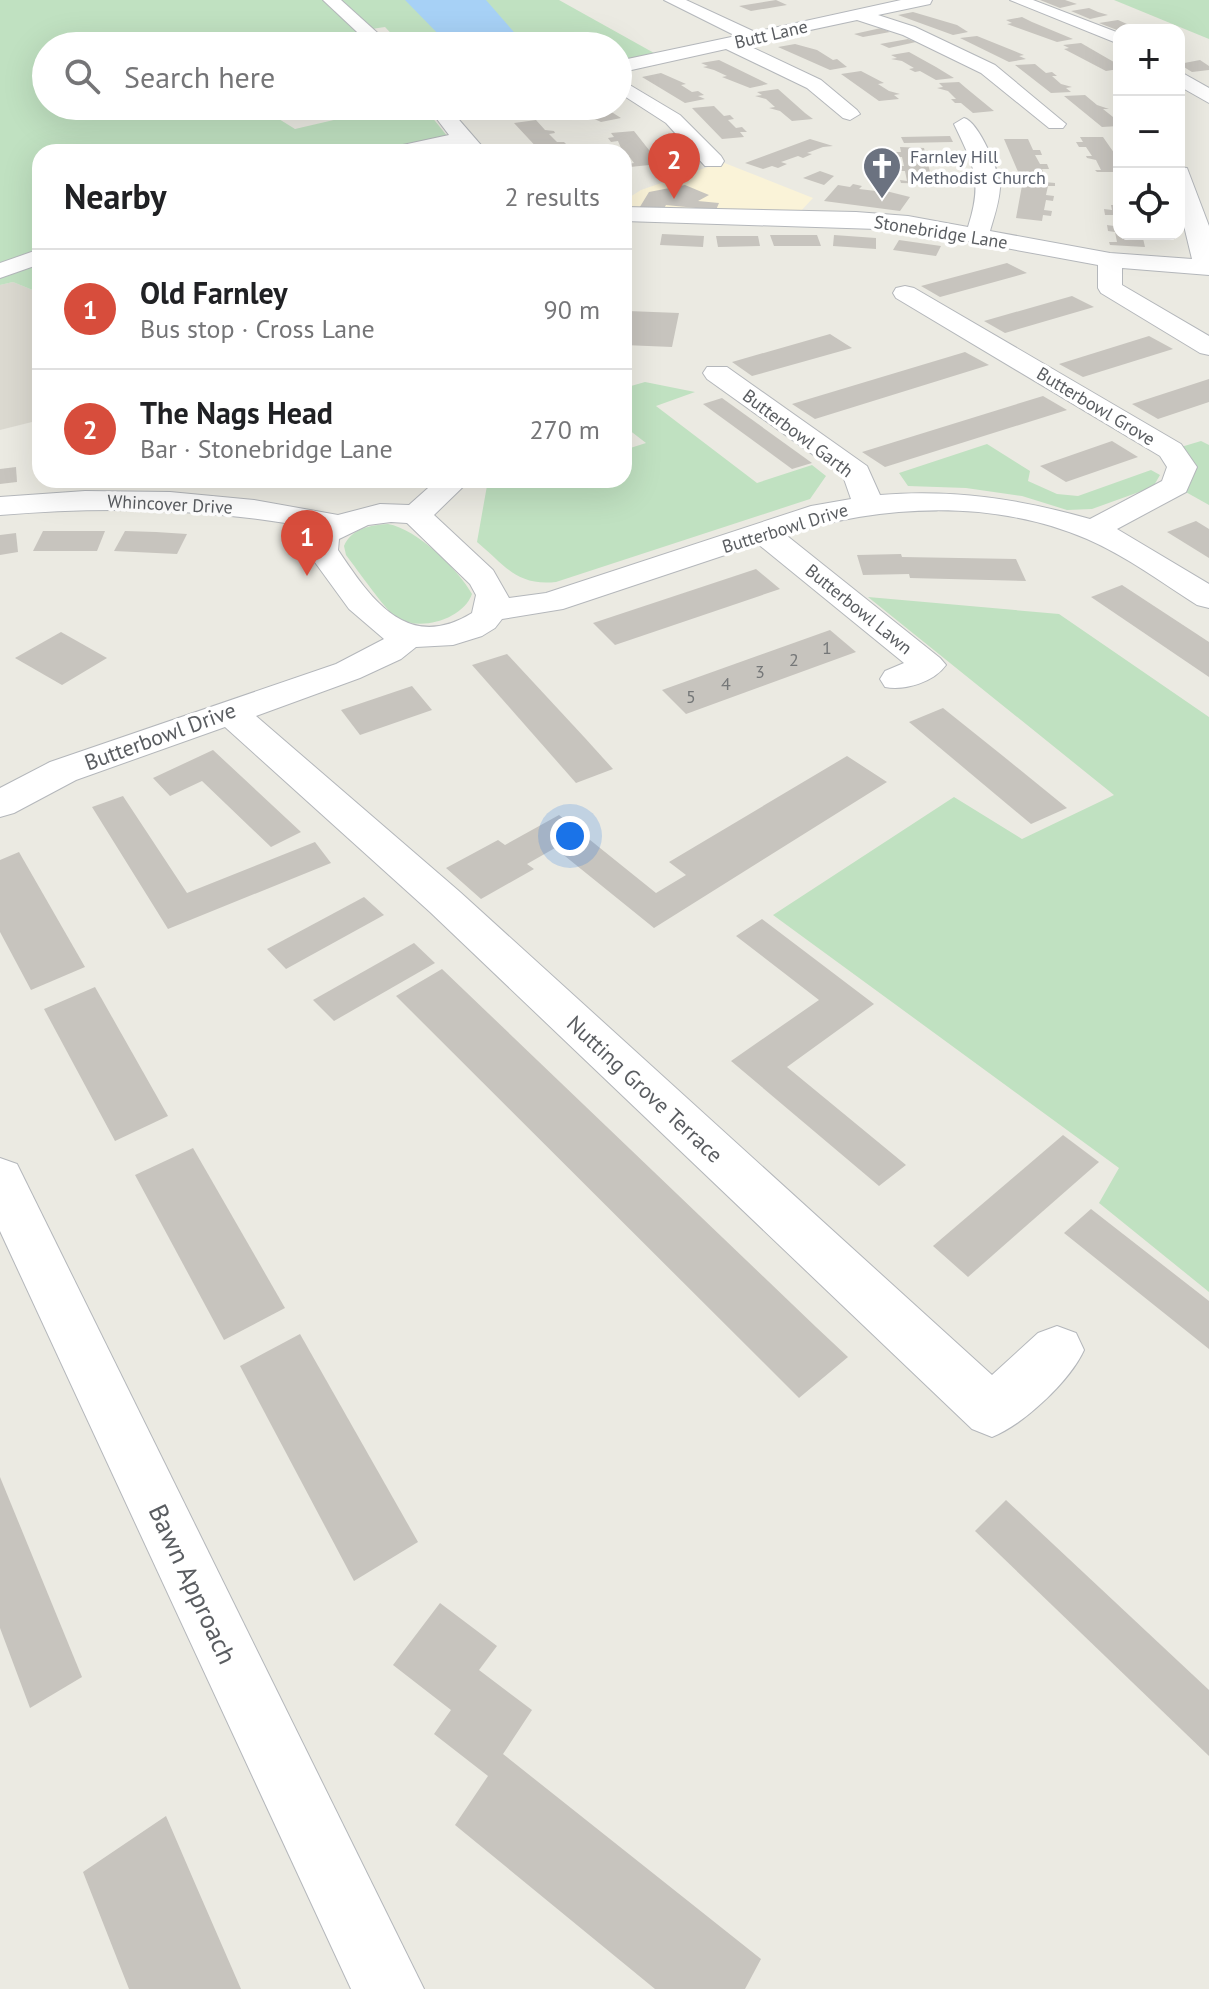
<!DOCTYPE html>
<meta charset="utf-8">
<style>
:root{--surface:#fff;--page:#f2f2f2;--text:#202124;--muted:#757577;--line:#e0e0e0;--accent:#d74d3c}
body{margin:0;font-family:"PT Sans",sans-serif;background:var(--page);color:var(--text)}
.controls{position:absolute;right:24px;top:24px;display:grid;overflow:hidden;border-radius:16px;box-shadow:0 8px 32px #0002}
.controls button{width:72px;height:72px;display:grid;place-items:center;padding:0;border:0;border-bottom:2px solid var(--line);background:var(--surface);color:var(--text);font:40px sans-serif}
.you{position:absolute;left:570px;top:836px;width:28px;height:28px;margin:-20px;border:6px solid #fff;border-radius:50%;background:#1a73e8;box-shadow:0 0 0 12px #1a73e833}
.badge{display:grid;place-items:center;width:52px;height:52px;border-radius:50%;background:var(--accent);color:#fff;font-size:26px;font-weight:700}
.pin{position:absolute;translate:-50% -66px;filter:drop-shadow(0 2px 4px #0008)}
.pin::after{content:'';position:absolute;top:42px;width:28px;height:24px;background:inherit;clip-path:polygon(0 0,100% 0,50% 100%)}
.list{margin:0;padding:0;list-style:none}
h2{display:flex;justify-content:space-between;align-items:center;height:104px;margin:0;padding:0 32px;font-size:34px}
h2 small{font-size:26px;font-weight:400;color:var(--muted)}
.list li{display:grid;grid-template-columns:52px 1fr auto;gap:24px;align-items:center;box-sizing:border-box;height:120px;padding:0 32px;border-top:2px solid var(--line)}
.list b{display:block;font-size:30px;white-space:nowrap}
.list p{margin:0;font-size:26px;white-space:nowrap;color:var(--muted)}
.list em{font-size:26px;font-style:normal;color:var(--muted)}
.icon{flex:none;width:44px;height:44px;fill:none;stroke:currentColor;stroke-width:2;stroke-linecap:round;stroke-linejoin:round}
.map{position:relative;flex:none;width:1209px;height:1989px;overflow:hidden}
.search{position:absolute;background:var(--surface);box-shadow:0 8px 32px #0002;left:32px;top:32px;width:600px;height:88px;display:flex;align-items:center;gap:20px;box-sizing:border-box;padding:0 28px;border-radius:44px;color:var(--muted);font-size:30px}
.panel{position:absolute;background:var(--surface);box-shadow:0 8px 32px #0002;left:32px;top:144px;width:600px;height:344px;border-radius:24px}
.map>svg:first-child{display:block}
</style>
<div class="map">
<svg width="1209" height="1989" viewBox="0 0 1209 1989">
<rect width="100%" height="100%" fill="#ebeae2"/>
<polygon fill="#faf3d8" points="722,162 813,198 799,213 624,209 625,200 641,190"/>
<polygon fill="#dbd9d0" points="13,282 40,293 40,420 0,430 0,285"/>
<g fill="#c0e1c1">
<path d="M0,0H559L663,58L618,67V46H403L385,27C361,29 347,40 325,46H46V106H258L295,129L394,106H423L460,152H40V293L13,282L0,285Z"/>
<polygon points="1114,0 1209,0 1209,39"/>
<path d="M645,382L695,392L656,406L757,483L812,465L826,476L810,499L556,582C516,586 506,566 477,542L488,480H624V450L646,443L624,426V388Z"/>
<polygon points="1201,441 1209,445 1209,505 1175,486 1171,450"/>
<polygon points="987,444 1030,471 1028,481 1057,494 1078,496 1151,470 1160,475 1153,487 1092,509 1067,510 1022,496 966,488 908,486 899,473"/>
<path d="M388,524C417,529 458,569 472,594C463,619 421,632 397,618C385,610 357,569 346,555L344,546C351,529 370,525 388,524Z"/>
<polygon points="868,597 1059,614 1209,717 1209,1292 1099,1203 1119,1168 773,915 954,797 1022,839 1114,795"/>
</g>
<polygon fill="#a7d1f6" points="405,0 486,0 526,46 450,46"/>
<g fill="#c7c4be">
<polygon points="776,0 787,5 751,11 739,6"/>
<polygon points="1040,0 1065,0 1077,4 1060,8"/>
<polygon points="1089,8 1098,12 1108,15 1090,19 1071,11"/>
<polygon points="913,12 957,25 968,32 953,35 898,15"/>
<polygon points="1022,17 1032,22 1073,39 1057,42 1007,24 1012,23 1006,20"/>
<polygon points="1118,20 1127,24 1136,27 1117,30 1099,23"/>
<polygon points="881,28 890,32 863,37 854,34"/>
<polygon points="977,36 1024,55 1019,56 1026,59 1009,62 960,38"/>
<polygon points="908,39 916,42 889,48 880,44"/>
<polygon points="1081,43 1119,65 1119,69 1106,71 1064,49 1069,48 1063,45"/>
<polygon points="795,44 817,50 833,60 837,59 847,67 830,70 778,47"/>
<polygon points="909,52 936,67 954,78 936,80 920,71 915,72 909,69 914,68 902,61 891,59 897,58 891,55"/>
<polygon points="719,60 758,79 768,84 750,88 722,77 727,76 714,70 703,67 708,66 701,63"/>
<polygon points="1200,60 1209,66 1209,70 1192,72 1179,64"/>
<polygon points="1035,64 1046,73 1052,72 1057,76 1052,76 1061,84 1072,87 1066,88 1071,92 1051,93 1015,65"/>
<polygon points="861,71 884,83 878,84 889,91 900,94 894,95 899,99 879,101 841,74"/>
<polygon points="661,73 686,84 681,85 692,92 698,91 704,95 698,96 705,99 685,103 642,77"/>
<polygon points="959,82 966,88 994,111 973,113 961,103 955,103 951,99 956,99 948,91 937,88 943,87 939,83"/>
<polygon points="778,89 805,113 813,119 792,121 780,111 769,108 775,107 766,99 755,96 762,95 757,92"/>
<polygon points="1085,95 1097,105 1109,109 1103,109 1113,117 1119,117 1119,126 1102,127 1064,96"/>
<polygon points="253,106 299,106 306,111 277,117"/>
<polygon points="576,106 602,106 621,118 601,122 575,110 581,109"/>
<polygon points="714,106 724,116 730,115 734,119 728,120 736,128 742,127 747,132 740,132 744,137 722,139 692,108"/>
<polygon points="536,120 545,130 554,131 555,133 549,134 557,142 564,142 568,146 562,147 566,151 541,152 514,123"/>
<polygon points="634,131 649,150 659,164 630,167 628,164 634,163 628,155 624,155 618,141 611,142 608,138 614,137 611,133"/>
<polygon points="950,136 953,142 904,143 901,137"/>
<polygon points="1080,137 1103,137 1119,160 1119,172 1097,172 1095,170 1101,170 1096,160 1087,158 1086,156 1092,156 1086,147 1079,147 1076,142 1083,142"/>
<polygon points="810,139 833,146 823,147 807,153 812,154 803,158 798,156 781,162 787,164 778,168 772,166 763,169 745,163"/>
<polygon points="1004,139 1028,139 1033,150 1040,150 1042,155 1035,155 1040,164 1047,164 1049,169 1042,169 1044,174 1019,174"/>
<polygon points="900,147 924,148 933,184 901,183 900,180 907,181 905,171 898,171 897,166 904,166 902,157 895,157 894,152 901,152"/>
<polygon points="820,171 834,176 824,185 803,178"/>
<polygon points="1023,180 1055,183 1055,186 1048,186 1046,195 1054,196 1053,201 1046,200 1044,210 1052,211 1051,216 1043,215 1042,221 1016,218"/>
<polygon points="853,184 862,186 859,189 876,191 878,189 910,197 900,211 824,201 838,185 850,187"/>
<polygon points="685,185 709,195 698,201 719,203 716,210 666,205 662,212 638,210 649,192"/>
<polygon points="1111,205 1119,205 1119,234 1142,234 1145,247 1110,245 1109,242 1117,242 1115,232 1108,231 1107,225 1114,226 1113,215 1105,215 1104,209 1112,210"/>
<polygon points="662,234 704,236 703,247 660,245"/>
<polygon points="770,235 817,235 821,246 774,246"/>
<polygon points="834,235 876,238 876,249 833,246"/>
<polygon points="716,236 758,236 760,246 718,247"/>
<polygon points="899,240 941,246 936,256 893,250"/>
<polygon points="1007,263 1027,273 940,297 921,286"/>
<polygon points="1072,296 1094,307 1005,333 984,321"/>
<polygon points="628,311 679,313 672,347 624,345"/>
<polygon points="830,334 852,348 752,376 732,362"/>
<polygon points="1149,336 1173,349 1083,377 1059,364"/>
<polygon points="965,352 989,365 815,419 792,404"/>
<polygon points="1209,379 1209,402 1158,419 1132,404"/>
<polygon points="1043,396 1067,410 885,467 862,452"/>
<polygon points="722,398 812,463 792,469 703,404"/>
<polygon points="1112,441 1138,457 1066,482 1040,466"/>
<polygon points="16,467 17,482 0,484 0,469"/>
<polygon points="348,480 380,480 379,486 347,485"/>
<polygon points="1196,521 1209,529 1209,558 1167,532"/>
<polygon points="43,531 105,531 97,551 33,551"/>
<polygon points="125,531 156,532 187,534 177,554 114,551"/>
<polygon points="16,533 18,552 0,555 0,535"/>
<polygon points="901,554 902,557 1016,559 1026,581 910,578 909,574 863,575 857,555"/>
<polygon points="756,569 780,589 615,645 593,623"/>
<polygon points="1122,585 1209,642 1209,677 1091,597"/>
<polygon points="830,630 856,652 686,714 662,690"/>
<polygon points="61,632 107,658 62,685 15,658"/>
<polygon points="507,654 585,738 613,769 576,783 472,665"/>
<polygon points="412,686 432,710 360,735 341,710"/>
<polygon points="943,708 1003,756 1067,808 1031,824 909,722"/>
<polygon points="213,750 301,832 271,847 202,781 170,796 153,778"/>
<polygon points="847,756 887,782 654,928 555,848 527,864 534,869 481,899 446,868 498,840 505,845 559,815 656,893 686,875 669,862"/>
<polygon points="123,796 187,893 315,842 331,863 168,929 92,807"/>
<polygon points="19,852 85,967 31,990 0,932 0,860"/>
<polygon points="364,897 384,915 286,969 267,949"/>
<polygon points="762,919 874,1004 787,1067 906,1165 879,1186 731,1061 819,1000 736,936"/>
<polygon points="414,943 435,963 334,1021 313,1000"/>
<polygon points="442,969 816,1327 848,1357 799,1398 396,996"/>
<polygon points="95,987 168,1116 115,1141 44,1009"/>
<polygon points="1063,1135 1099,1162 968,1277 933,1246"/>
<polygon points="193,1148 285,1308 224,1340 135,1175"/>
<polygon points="1091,1209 1209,1301 1209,1349 1064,1233"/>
<polygon points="300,1334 418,1542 354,1581 240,1366"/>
<polygon points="0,1477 82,1677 30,1708 0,1628"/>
<polygon points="1006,1500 1209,1690 1209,1756 975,1531"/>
<polygon points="440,1603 497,1646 479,1670 532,1710 503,1754 761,1959 745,1989 655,1989 455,1825 488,1776 434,1734 451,1710 393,1665"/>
<polygon points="166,1816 197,1888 241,1989 129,1989 83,1872"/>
</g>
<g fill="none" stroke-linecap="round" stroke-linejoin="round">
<defs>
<g id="minor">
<polygon points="323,0 341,0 392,46 372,46"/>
<polygon points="664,0 686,0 755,32 901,0 932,0 930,4 878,15 915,27 995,65 1066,124 1063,128 1049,128 981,73 903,35 857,20 745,44 821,80 857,110 860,114 850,120 843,118 807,88 726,49 618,73 618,61 736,36"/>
<polygon points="1010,0 1033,0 1119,33 1119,44"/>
<polygon points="1179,71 1209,88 1209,103 1179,86"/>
<polygon points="618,78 680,115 721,156 724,161 721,166 705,166 666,123 618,92"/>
<polygon points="427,106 447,106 487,152 465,152 458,145 425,152 386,152 389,148 449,135"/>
<path d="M964,118C979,122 1000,172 1000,188C999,203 994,217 990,231L1110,253L1192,259L1179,205V167L1187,168L1209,226V275L1122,268V285L1209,336V355L1200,353L1101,293L1098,288V265L908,230L624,221V207L856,212L908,216L968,227C983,181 974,166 954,124Z"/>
<polygon points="40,249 40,264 0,278 0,263"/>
<path d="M905,286L914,288L1181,444L1197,467L1186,492L1117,529L1209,584V608L1197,605C1161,582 1126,556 1087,539C994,499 880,504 786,535L940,658L946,665C934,682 905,691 885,687L880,679L885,671L904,663L758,544L563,609L502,619L495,628L482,636L453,645L416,647L401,659L360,678L256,716L460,892L992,1375L1038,1333L1057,1326L1076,1333L1084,1350C1070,1381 1023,1425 992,1437L972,1429L430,912L225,727L76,780L14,813L0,817V788L50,762L336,664L384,639L349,609L306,550L313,528C209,508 105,506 0,515V497L85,491L170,492L254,500L338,515L380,504L409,505L437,480H470L434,515L493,570L509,598L546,593L811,506L851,499L843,476L707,379L703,373L707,367H727L867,466L880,495C953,489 1020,499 1090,519L1162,481L1167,467L1160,456L896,298L893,293L896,288ZM391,522L407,523L470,584L476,595L472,613C407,653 371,599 338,550L339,539L368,525Z"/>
<polygon points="0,1158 17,1164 424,1989 351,1989 0,1231"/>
</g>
</defs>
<use href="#minor" stroke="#b4b7bb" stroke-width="2"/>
<use href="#minor" fill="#fff" fill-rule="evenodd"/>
</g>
<defs>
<symbol id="church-pin" viewBox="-11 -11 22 30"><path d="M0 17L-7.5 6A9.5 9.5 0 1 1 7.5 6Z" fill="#6b7280" stroke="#fff"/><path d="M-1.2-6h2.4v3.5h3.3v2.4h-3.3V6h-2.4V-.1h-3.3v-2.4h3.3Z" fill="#fff"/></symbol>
</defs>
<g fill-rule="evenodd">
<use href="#church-pin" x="860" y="144" width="44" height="60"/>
</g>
<g text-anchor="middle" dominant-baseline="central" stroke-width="7" stroke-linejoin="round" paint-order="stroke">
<g font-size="18" fill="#5a5d61" stroke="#fff">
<text transform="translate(771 34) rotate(-13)">Butt Lane</text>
<text transform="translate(941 232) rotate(9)">Stonebridge Lane</text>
<text transform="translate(1096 406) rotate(31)">Butterbowl Grove</text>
<text transform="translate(798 433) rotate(37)">Butterbowl Garth</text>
<text transform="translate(170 504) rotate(3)">Whincover Drive</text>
<text transform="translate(785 528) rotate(-17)">Butterbowl Drive</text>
<text transform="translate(859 609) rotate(39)">Butterbowl Lawn</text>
</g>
<g font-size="18" fill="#5b616d" stroke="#fff" text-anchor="start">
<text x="910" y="156">Farnley Hill<tspan x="910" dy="21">Methodist Church</tspan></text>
</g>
<g font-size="18" fill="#757778">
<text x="827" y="647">1</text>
<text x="794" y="659">2</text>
<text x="760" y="671">3</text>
<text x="726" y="683">4</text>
<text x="691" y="696">5</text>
</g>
<g font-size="22" fill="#5a5d61" stroke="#fff">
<text transform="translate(160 736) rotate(-20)">Butterbowl Drive</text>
<text transform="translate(645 1089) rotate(43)">Nutting Grove Terrace</text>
</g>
<g font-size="26" fill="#5a5d61" stroke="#fff">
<text transform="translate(193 1584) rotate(65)">Bawn Approach</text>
</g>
</g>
</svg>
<div class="controls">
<button>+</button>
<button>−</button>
<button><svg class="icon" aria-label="locate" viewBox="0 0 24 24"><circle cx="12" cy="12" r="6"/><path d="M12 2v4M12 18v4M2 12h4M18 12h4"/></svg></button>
</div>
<div class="you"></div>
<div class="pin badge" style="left:307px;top:576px">1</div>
<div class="pin badge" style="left:674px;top:199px">2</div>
<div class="search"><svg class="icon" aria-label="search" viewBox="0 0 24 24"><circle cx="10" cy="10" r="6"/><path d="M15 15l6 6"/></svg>Search here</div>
<section class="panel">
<h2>Nearby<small>2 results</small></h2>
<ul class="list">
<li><span class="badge">1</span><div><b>Old Farnley</b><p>Bus stop · Cross Lane</p></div><em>90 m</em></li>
<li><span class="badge">2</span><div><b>The Nags Head</b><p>Bar · Stonebridge Lane</p></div><em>270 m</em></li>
</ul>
</section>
</div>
